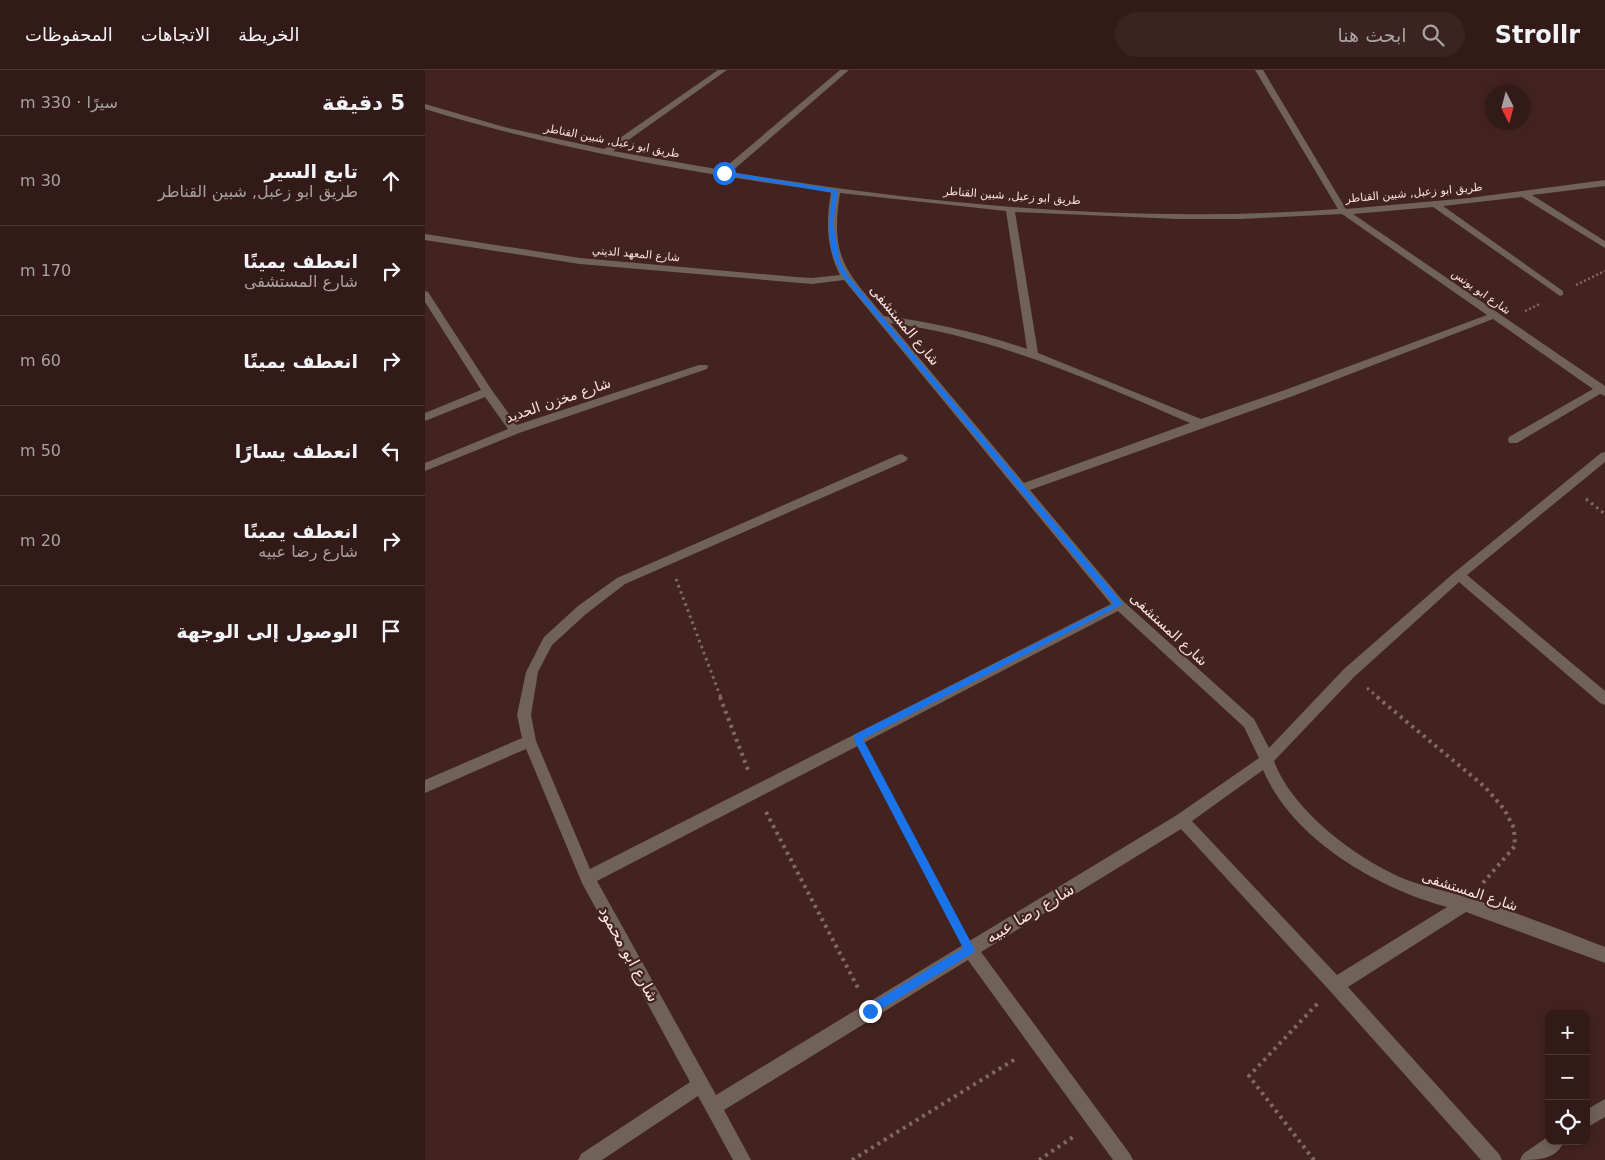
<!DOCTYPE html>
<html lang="ar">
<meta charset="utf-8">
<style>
:root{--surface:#321a18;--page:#3a2321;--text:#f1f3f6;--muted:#a8a1a2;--line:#4d3837}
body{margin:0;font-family:"DejaVu Sans",Vazirmatn,sans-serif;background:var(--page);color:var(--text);direction:rtl}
.controls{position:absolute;right:15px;bottom:15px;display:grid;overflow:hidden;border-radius:10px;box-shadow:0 2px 12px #0003}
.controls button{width:45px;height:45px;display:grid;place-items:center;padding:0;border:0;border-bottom:1px solid var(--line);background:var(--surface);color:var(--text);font:25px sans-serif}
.compass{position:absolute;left:1060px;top:15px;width:45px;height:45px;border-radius:50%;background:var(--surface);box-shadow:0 2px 12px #0003;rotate:174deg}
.stop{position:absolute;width:15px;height:15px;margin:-11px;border:4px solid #1a73e8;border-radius:50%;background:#fff}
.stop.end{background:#1a73e8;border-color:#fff;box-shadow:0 1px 5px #0008}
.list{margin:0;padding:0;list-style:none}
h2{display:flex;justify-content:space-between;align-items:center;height:65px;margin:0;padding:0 20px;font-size:21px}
h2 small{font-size:16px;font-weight:400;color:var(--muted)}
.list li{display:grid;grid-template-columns:32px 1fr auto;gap:15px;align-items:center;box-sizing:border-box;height:90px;padding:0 20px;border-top:1px solid var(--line)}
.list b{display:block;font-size:19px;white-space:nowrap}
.list p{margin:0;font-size:16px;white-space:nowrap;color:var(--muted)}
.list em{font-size:16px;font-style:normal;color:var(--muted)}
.icon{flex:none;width:28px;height:28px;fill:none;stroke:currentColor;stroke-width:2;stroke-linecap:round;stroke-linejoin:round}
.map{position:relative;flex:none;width:1180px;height:1090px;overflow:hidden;direction:ltr}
header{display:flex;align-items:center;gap:30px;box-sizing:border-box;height:70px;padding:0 25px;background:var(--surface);border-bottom:1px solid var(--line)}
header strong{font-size:24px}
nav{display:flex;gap:28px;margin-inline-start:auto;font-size:18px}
.search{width:350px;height:45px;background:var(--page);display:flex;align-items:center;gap:12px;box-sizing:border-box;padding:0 18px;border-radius:28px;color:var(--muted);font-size:19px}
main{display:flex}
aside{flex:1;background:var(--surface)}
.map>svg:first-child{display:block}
</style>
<header>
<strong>Strollr</strong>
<div class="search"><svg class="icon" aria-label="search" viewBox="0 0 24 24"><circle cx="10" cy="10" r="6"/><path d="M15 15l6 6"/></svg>ابحث هنا</div>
<nav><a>الخريطة</a><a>الاتجاهات</a><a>المحفوظات</a></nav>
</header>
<main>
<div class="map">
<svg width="1180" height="1090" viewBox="0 0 1180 1090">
<rect width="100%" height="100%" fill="#432320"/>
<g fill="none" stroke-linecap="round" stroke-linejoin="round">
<g stroke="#846764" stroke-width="2.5" stroke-dasharray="2 2.5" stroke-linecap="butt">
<polyline points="1151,215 1180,201"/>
<polyline points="1100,241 1115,234"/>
</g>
<g stroke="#846764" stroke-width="3" stroke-dasharray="2.5 4" stroke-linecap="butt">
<polyline points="1161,429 1180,444"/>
<polyline points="251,509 296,628"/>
<polyline points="942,618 954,628"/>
</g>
<g stroke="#846764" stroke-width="4" stroke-dasharray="3 4.5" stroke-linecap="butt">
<polyline points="295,627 323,700"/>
<polyline points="952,627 1060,717 1079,739 1089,758 1090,776 1057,814"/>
<polyline points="443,688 533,857"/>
<polyline points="341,742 433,918"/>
<polyline points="427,1090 592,988"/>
<polyline points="614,1090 651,1065"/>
<polyline points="889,1090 824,1006 893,933"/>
</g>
<g fill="#706259" fill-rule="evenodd">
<path d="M293,0H302L188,81L297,100L415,0H424L306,102C505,135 710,154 913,139L830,0H838L921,139L1044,128L1180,110V116L1107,125L1180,171V178L1097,127L1018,136L1138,221V225L1135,226L1008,137L928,144L1180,316V326L1175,324L1092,373H1084L1083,370L1084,367L1168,319L1068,249L868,326L605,420L698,531L829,649L844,678L919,599L1030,502L1176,383L1180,382V392L1042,505L1180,621V635L1175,633L1034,512L929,607L849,691C868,742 933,790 982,810C1001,817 1021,821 1041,827C1088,841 1134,859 1180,877V893L1041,842L923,917L1074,1084L1077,1090H1056L905,921L756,759L556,882L705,1084L708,1090H688L543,890L299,1040L326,1090H308L273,1026L177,1090H153L156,1084L265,1012L157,813L101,679L0,723V710L97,668L92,645L101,602L119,567L153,536L192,508L473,385L477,384L483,388L481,391L200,514L161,544L127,575L113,602L106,645L111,671L165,799L686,534L419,210L387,214L155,194L0,170V164L155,188L371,207L387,208L415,205C401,177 401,152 406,122C268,103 133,80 0,39V34L79,57L179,79ZM415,123L581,141L602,279C555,263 508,252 459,246C420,200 405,187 415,123ZM590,142L753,149H816L917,144L1062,245L860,320L776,349L613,283ZM465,253C571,267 668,311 765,353L599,413ZM693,541L819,657L834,688L752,745L291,1025L172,811ZM838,700C868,770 952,818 1022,837L912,905L767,751Z"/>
<polygon points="0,221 3,222 66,319 92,355 274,295 282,295 283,297 282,299 94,363 0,401 0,393 83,359 60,327 0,351 0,343 56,320 0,232"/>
<polygon points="1180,1029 1180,1047 1161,1058 1161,1040"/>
<path d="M1124,1066V1071H1139C1132,1090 1112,1090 1095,1090L1098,1084Z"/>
</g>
</g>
<path fill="#1a73e8" d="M299,101L413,120L408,153L415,191L423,206L698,534L438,669L550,880L548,883L445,946L441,945L440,941L441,937L538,878L429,670V665L689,534L419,208C401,179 402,155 408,123L297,104Z"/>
<g text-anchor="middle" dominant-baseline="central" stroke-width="4.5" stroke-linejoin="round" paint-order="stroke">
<g font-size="11" fill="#f8e2df" stroke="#432320">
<text transform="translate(187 71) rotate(11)">طريق ابو زعبل, شبين القناطر</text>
<text transform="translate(989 123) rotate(-5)">طريق ابو زعبل, شبين القناطر</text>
<text transform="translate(587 126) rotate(4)">طريق ابو زعبل, شبين القناطر</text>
<text transform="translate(211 184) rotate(5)">شارع المعهد الديني</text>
<text transform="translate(1056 222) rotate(35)">شارع ابو يونس</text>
</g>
<g font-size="14" fill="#f8e2df" stroke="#432320">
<text transform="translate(480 255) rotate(50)">شارع المستشفى</text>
<text transform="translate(133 330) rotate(-19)">شارع مخزن الحديد</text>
<text transform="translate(744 559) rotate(43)">شارع المستشفى</text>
<text transform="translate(1045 821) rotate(18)">شارع المستشفى</text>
</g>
<g font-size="16" fill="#f8e2df" stroke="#432320">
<text transform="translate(605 843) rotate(-31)">شارع رضا عبيه</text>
<text transform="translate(204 884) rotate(61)">شارع ابو محمود</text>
</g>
</g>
</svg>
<div class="controls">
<button>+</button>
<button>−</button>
<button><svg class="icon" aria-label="locate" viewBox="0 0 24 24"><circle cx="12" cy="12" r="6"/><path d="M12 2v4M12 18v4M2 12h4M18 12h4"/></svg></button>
</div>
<svg class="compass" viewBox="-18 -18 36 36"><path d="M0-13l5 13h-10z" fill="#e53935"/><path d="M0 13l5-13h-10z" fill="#a8a1a2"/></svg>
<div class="stop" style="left:299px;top:103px"></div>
<div class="stop end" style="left:445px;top:941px"></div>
</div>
<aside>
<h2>5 دقيقة<small>سيرًا · 330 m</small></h2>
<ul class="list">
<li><svg class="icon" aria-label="ahead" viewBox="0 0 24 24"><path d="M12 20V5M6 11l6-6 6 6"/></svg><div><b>تابع السير</b><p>طريق ابو زعبل, شبين القناطر</p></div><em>30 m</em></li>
<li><svg class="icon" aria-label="right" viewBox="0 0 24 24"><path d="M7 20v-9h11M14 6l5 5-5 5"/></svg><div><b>انعطف يمينًا</b><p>شارع المستشفى</p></div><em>170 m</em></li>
<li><svg class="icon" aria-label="right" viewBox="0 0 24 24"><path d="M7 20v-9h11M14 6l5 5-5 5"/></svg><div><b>انعطف يمينًا</b></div><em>60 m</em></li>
<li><svg class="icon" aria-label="left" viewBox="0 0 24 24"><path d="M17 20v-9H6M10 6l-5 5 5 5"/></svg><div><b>انعطف يسارًا</b></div><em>50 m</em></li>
<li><svg class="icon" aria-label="right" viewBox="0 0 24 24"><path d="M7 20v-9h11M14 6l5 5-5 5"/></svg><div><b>انعطف يمينًا</b><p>شارع رضا عبيه</p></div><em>20 m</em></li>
<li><svg class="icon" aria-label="arrive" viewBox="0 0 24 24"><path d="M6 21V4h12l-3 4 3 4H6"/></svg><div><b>الوصول إلى الوجهة</b></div></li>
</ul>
</aside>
</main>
